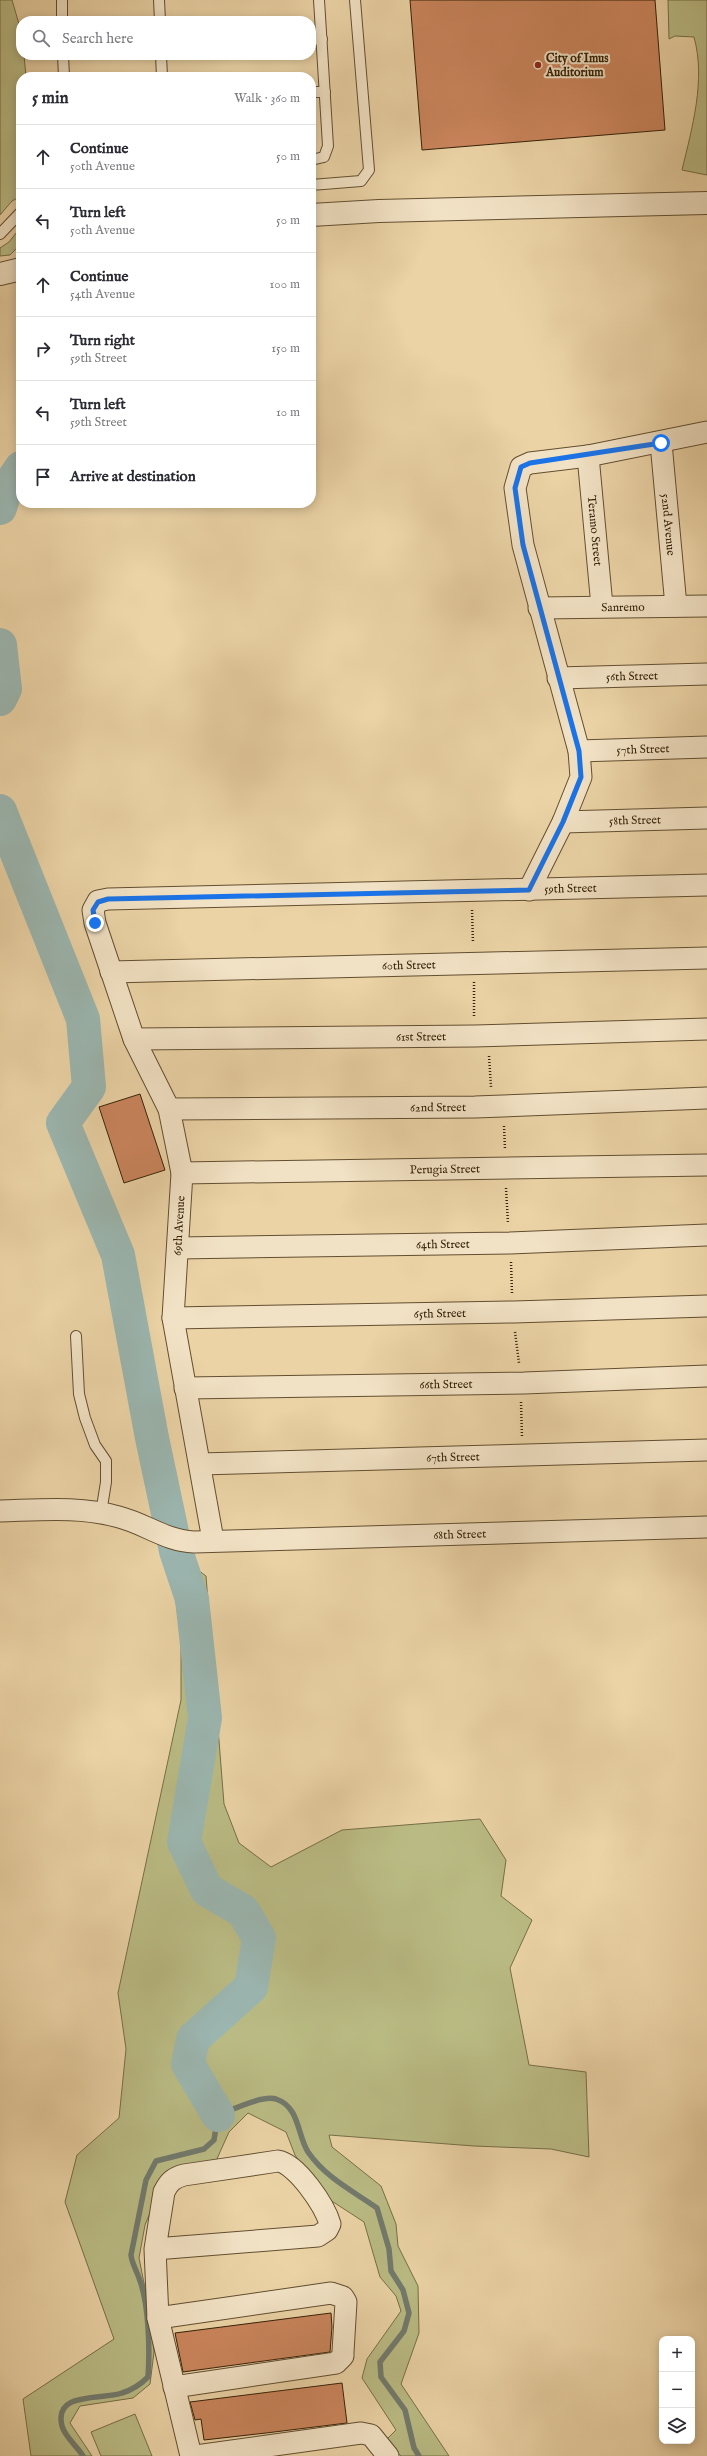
<!DOCTYPE html>
<meta charset="utf-8">
<style>
:root{--surface:#fff;--page:#f2f2f3;--text:#2b2b33;--muted:#7c7c81;--line:#e1e1e2}
body{margin:0;font-family:"IM FELL English",serif;background:var(--page);color:var(--text)}
.controls{position:absolute;right:12px;bottom:12px;display:grid;overflow:hidden;border-radius:8px;box-shadow:0 2px 10px #0003}
.controls button{width:36px;height:36px;display:grid;place-items:center;padding:0;border:0;border-bottom:1px solid var(--line);background:var(--surface);color:var(--text);font:20px sans-serif}
.stop{position:absolute;width:12px;height:12px;margin:-9px;border:3px solid #1a73e8;border-radius:50%;background:#fff}
.stop.end{background:#1a73e8;border-color:#fff;box-shadow:0 1px 4px #0008}
.list{margin:0;padding:0;list-style:none}
h2{display:flex;justify-content:space-between;align-items:center;height:52px;margin:0;padding:0 16px;font-size:17px}
h2 small{font-size:13px;font-weight:400;color:var(--muted)}
.list li{display:grid;grid-template-columns:26px 1fr auto;gap:12px;align-items:center;box-sizing:border-box;height:64px;padding:0 16px;border-top:1px solid var(--line)}
.list b{display:block;font-size:15px;white-space:nowrap}
.list p{margin:0;font-size:13px;white-space:nowrap;color:var(--muted)}
.list em{font-size:13px;font-style:normal;color:var(--muted)}
.icon{flex:none;width:22px;height:22px;fill:none;stroke:currentColor;stroke-width:2;stroke-linecap:round;stroke-linejoin:round}
.map{position:relative;flex:none;width:707px;height:2456px;overflow:hidden}
.search{position:absolute;background:var(--surface);box-shadow:0 2px 10px #0003;left:16px;top:16px;width:300px;height:44px;display:flex;align-items:center;gap:10px;box-sizing:border-box;padding:0 14px;border-radius:16px;color:var(--muted);font-size:15px}
.panel{position:absolute;background:var(--surface);box-shadow:0 2px 10px #0003;left:16px;top:72px;width:300px;height:436px;border-radius:16px}
.map>svg:first-child{display:block}
</style>
<div class="map">
<svg width="707" height="2456" viewBox="0 0 707 2456">
<rect width="100%" height="100%" fill="#ebd3a6"/>
<filter id="stains"><feTurbulence type="fractalNoise" baseFrequency=".005" numOctaves="4"/><feColorMatrix values="0 0 0 0 .2 0 0 0 0 .09 0 0 0 0 .02 0 0 0 .5 -.17"/></filter>
<radialGradient id="worn" r=".72"><stop offset=".6" stop-color="#630" stop-opacity="0"/><stop offset="1" stop-color="#630" stop-opacity=".3"/></radialGradient>
<g fill="#babb84" stroke="#776e46">
<polygon points="0,0 12,0 21,31 21,55 24,55 26,77 21,77 21,196 12,201 0,215"/>
<path d="M668,0H707V175L682,170C692,128 706,80 694,37L675,36L669,39Z"/>
<polygon points="21,227 21,244 10,255 0,256 0,248 9,242"/>
<polygon points="194,1567 206,1576 224,1804 239,1843 271,1867 342,1830 480,1819 506,1860 501,1896 532,1920 510,1968 529,2065 586,2072 589,2157 551,2149 474,2146 329,2135 332,2147 381,2186 396,2224 398,2246 418,2286 419,2333 401,2384 449,2456 401,2456 386,2440 396,2430 362,2378 367,2359 401,2311 396,2296 380,2277 364,2222 321,2194 295,2155 286,2132 248,2113 229,2132 216,2161 167,2171 145,2225 139,2258 149,2308 154,2352 150,2384 133,2398 80,2406 70,2423 92,2456 31,2456 23,2399 114,2339 65,2202 77,2155 119,2118 126,2049 118,1993 181,1700 181,1637 171,1568"/>
<polygon points="135,2414 152,2456 101,2456 91,2432"/>
</g>
<g fill="none" stroke-linecap="round" stroke-linejoin="round">
<path stroke="#727a6d" stroke-width="5.5" d="M83,2456C77,2446 65,2437 62,2426C53,2391 102,2400 122,2393C132,2390 140,2385 148,2377C150,2350 149,2303 139,2278C136,2269 132,2264 131,2255L146,2180L156,2161L204,2149L214,2140L218,2115C232,2110 262,2095 276,2099C300,2107 297,2135 308,2152C326,2178 353,2191 377,2208L389,2249L391,2271L403,2290L409,2313L404,2331L380,2362L381,2377L405,2410L414,2448L419,2456"/>
<g stroke="#9bb6b0" stroke-width="34">
<polyline points="0,508 5,492 21,468"/>
<polyline points="0,645 5,689 0,699"/>
<polyline points="0,811 83,1019 89,1087 63,1123 118,1255 152,1438 176,1551 192,1599 205,1718 184,1842 207,1890 243,1911 259,1938 251,1987 193,2039 188,2064 218,2115"/>
</g>
</g>
<g fill="#cb855d" stroke="#342108">
<polygon points="410,0 655,0 665,130 422,150"/>
<polygon points="140,1094 165,1170 124,1183 99,1107"/>
<polygon points="331,2313 332,2327 330,2352 183,2372 175,2333"/>
<polygon points="342,2383 347,2423 266,2433 204,2440 201,2419 195,2420 190,2402"/>
</g>
<g fill="none" stroke-linecap="round" stroke-linejoin="round">
<defs>
<g id="service">
<polyline points="62,0 62,21"/>
<polyline points="159,0 160,21"/>
<polyline points="311,40 322,39"/>
<polyline points="63,55 64,77"/>
<polyline points="161,55 162,77"/>
<polyline points="311,92 325,92"/>
<polyline points="311,160 324,157 328,146 319,0"/>
<polyline points="311,185 361,181 369,170 355,0"/>
<polyline points="0,234 21,212"/>
<polyline points="76,1336 79,1394 85,1418 95,1445 106,1461 106,1482 101,1513"/>
</g>
<g id="minor">
<path id="s1" d="M661,443L676,606"/>
<path id="s2" d="M588,456L602,606"/>
<path id="s3" d="M539,608L707,606"/>
<path id="s4" d="M558,678L707,674"/>
<path id="s5" d="M579,751L707,747"/>
<path id="s6" d="M563,822L707,818"/>
<polyline points="529,890 563,822 581,777 579,751 523,545 515,488 521,467 530,463 588,456 707,432"/>
<path id="s7" d="M111,972L707,958"/>
<path id="s8" d="M134,1039L475,1036L707,1029"/>
<path id="s9" d="M169,1109L475,1107L707,1098"/>
<path id="s10" d="M182,1173L707,1165"/>
<path id="s11" d="M178,1248L510,1243L707,1235"/>
<path id="s12" d="M173,1318L514,1312L707,1306"/>
<path id="s13" d="M185,1388L524,1383L707,1376"/>
<path id="s14" d="M200,1464L707,1450"/>
<path id="s15" d="M0,1511C40,1510 80,1506 119,1517C146,1524 166,1541 194,1542L707,1527"/>
<path id="s16" d="M213,1540L173,1318L182,1173L169,1109L134,1039L95,923L93,910L98,901L108,899L707,885"/>
<path d="M155,2249L318,2236L327,2230L330,2224C325,2206 297,2164 278,2161L184,2175C173,2178 169,2182 164,2192L155,2249L158,2318L191,2456"/>
<polyline points="158,2318 331,2293 343,2297 346,2302 343,2352 343,2356 336,2363 174,2387"/>
<polyline points="196,2456 361,2433 371,2435 388,2456"/>
</g>
<g id="tertiary">
<polyline points="311,215 379,211 707,203"/>
<polyline points="0,274 21,269"/>
</g>
</defs>
<use href="#service" stroke="#624e30" stroke-width="12"/>
<use href="#minor" stroke="#624e30" stroke-width="23"/>
<use href="#tertiary" stroke="#624e30" stroke-width="24"/>
<g stroke="#342108" stroke-width="2.5" stroke-dasharray="1 2" stroke-linecap="butt">
<polyline points="472,910 473,943"/>
<polyline points="474,982 474,1017"/>
<polyline points="489,1056 491,1087"/>
<polyline points="504,1126 505,1149"/>
<polyline points="506,1188 508,1223"/>
<polyline points="511,1262 512,1293"/>
<polyline points="515,1332 519,1363"/>
<polyline points="521,1402 522,1437"/>
</g>
<use href="#service" stroke="#f2e2c5" stroke-width="10"/>
<use href="#minor" stroke="#f2e2c5" stroke-width="21"/>
<use href="#tertiary" stroke="#f2e2c5" stroke-width="22"/>
</g>
<g fill="none" stroke-linecap="round" stroke-linejoin="round">
<polyline stroke="#1a73e8" stroke-width="5" points="95,923 93,910 98,902 108,899 529,890 563,822 581,777 579,751 523,545 515,488 521,467 530,463 661,443"/>
</g>
<circle fill="#8f2418" stroke="#f2e2c5" stroke-width="1.5" cx="538" cy="65" r="4"/>
<g text-anchor="middle" dominant-baseline="central" stroke-width="4" stroke-linejoin="round" paint-order="stroke">
<g font-size="12" font-weight="bold" fill="#342108" stroke="#f2e2c5" text-anchor="start">
<text x="546" y="58">City of Imus<tspan x="546" dy="14">Auditorium</tspan></text>
</g>
<g font-size="12" fill="#342108" stroke="#f2e2c5">
<text stroke="none"><textPath href="#s1" startOffset="82">52nd Avenue</textPath></text>
<text stroke="none"><textPath href="#s2" startOffset="75">Teramo Street</textPath></text>
<text stroke="none"><textPath href="#s3" startOffset="84">Sanremo</textPath></text>
<text stroke="none"><textPath href="#s4" startOffset="74">56th Street</textPath></text>
<text stroke="none"><textPath href="#s5" startOffset="64">57th Street</textPath></text>
<text stroke="none"><textPath href="#s6" startOffset="72">58th Street</textPath></text>
<text stroke="none"><textPath href="#s16" startOffset="1133">59th Street</textPath></text>
<text stroke="none"><textPath href="#s7" startOffset="298">60th Street</textPath></text>
<text stroke="none"><textPath href="#s8" startOffset="287">61st Street</textPath></text>
<text stroke="none"><textPath href="#s9" startOffset="269">62nd Street</textPath></text>
<text stroke="none"><textPath href="#s10" startOffset="263">Perugia Street</textPath></text>
<text stroke="none"><textPath href="#s16" startOffset="318">69th Avenue</textPath></text>
<text stroke="none"><textPath href="#s11" startOffset="265">64th Street</textPath></text>
<text stroke="none"><textPath href="#s12" startOffset="267">65th Street</textPath></text>
<text stroke="none"><textPath href="#s13" startOffset="261">66th Street</textPath></text>
<text stroke="none"><textPath href="#s14" startOffset="253">67th Street</textPath></text>
<text stroke="none"><textPath href="#s15" startOffset="465">68th Street</textPath></text>
</g>
</g>
<rect width="100%" height="100%" filter="url(#stains)"/>
<rect width="100%" height="100%" fill="url(#worn)"/>
</svg>
<div class="controls">
<button>+</button>
<button>−</button>
<button><svg class="icon" aria-label="layers" viewBox="0 0 24 24"><path d="M12 4l9 5-9 5-9-5zM3 14l9 5 9-5"/></svg></button>
</div>
<div class="stop" style="left:661px;top:443px"></div>
<div class="stop end" style="left:95px;top:923px"></div>
<div class="search"><svg class="icon" aria-label="search" viewBox="0 0 24 24"><circle cx="10" cy="10" r="6"/><path d="M15 15l6 6"/></svg>Search here</div>
<section class="panel">
<h2>5 min<small>Walk · 360 m</small></h2>
<ul class="list">
<li><svg class="icon" aria-label="ahead" viewBox="0 0 24 24"><path d="M12 20V5M6 11l6-6 6 6"/></svg><div><b>Continue</b><p>50th Avenue</p></div><em>50 m</em></li>
<li><svg class="icon" aria-label="left" viewBox="0 0 24 24"><path d="M17 20v-9H6M10 6l-5 5 5 5"/></svg><div><b>Turn left</b><p>50th Avenue</p></div><em>50 m</em></li>
<li><svg class="icon" aria-label="ahead" viewBox="0 0 24 24"><path d="M12 20V5M6 11l6-6 6 6"/></svg><div><b>Continue</b><p>54th Avenue</p></div><em>100 m</em></li>
<li><svg class="icon" aria-label="right" viewBox="0 0 24 24"><path d="M7 20v-9h11M14 6l5 5-5 5"/></svg><div><b>Turn right</b><p>59th Street</p></div><em>150 m</em></li>
<li><svg class="icon" aria-label="left" viewBox="0 0 24 24"><path d="M17 20v-9H6M10 6l-5 5 5 5"/></svg><div><b>Turn left</b><p>59th Street</p></div><em>10 m</em></li>
<li><svg class="icon" aria-label="arrive" viewBox="0 0 24 24"><path d="M6 21V4h12l-3 4 3 4H6"/></svg><div><b>Arrive at destination</b></div></li>
</ul>
</section>
</div>
